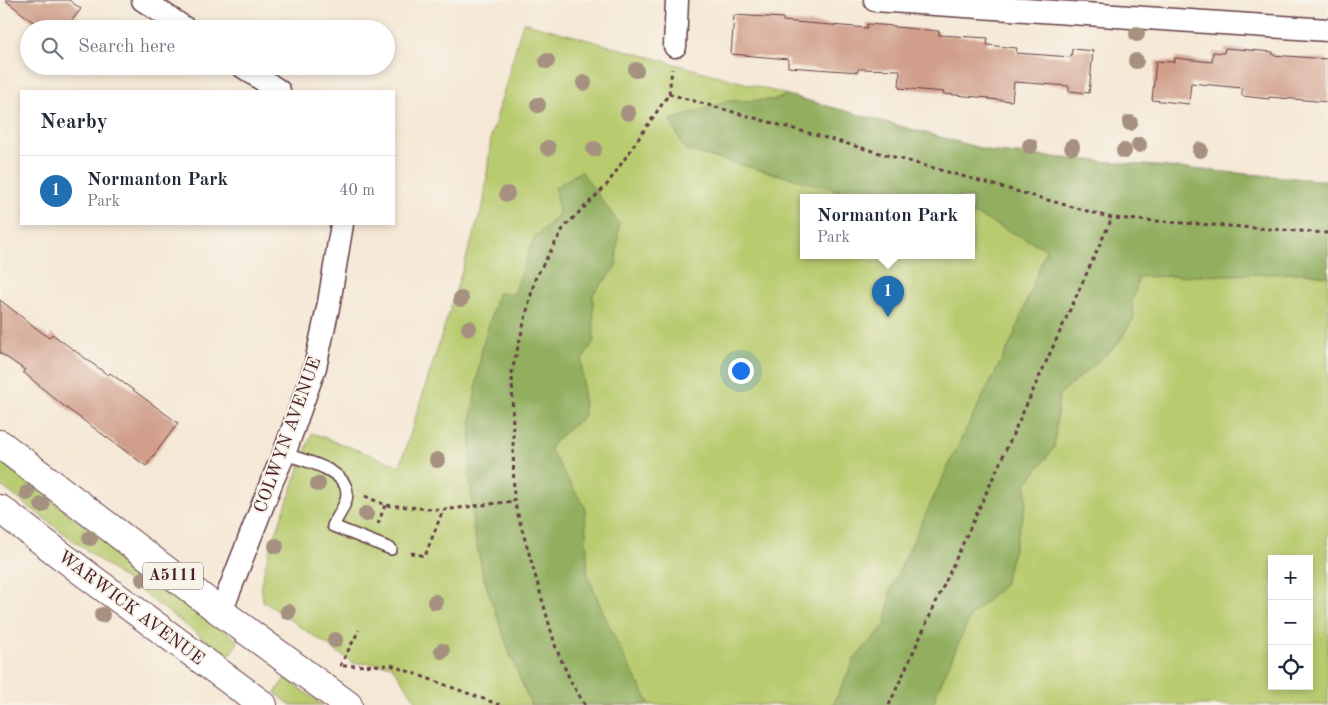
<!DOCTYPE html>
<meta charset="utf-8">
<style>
:root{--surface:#fff;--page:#f6f6f7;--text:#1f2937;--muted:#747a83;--line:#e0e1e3;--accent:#1f6fb2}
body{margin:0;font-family:"Old Standard TT",serif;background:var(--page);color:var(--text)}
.controls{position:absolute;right:15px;bottom:15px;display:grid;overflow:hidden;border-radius:0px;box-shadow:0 2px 8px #0003}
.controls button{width:45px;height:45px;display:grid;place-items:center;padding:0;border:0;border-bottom:1px solid var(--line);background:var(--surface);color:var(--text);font:25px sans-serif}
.you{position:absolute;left:740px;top:370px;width:18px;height:18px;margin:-12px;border:4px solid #fff;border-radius:50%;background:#1a73e8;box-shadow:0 0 0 8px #1a73e833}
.badge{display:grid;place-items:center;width:32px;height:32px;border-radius:50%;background:var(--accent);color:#fff;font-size:16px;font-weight:700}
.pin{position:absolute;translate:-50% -41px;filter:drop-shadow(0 1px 2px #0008)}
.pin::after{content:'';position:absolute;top:26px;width:18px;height:15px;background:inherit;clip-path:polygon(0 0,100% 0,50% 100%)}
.popup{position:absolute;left:800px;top:194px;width:175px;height:65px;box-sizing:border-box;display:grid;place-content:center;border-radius:0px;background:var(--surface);filter:drop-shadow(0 1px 4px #0005);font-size:16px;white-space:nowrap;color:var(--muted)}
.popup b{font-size:19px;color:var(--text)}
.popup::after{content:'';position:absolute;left:50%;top:100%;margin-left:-10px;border:10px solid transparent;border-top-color:var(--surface)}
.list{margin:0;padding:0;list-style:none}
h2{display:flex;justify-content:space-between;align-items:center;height:65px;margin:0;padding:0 20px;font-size:21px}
h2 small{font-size:16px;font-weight:400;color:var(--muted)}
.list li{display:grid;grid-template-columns:32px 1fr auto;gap:15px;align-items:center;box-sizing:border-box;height:70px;padding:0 20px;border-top:1px solid var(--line)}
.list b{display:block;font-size:19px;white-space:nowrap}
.list p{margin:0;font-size:16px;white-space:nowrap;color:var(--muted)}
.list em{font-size:16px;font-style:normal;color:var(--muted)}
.icon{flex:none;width:28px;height:28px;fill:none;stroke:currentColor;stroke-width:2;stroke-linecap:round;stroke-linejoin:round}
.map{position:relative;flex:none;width:1328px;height:705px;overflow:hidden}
.search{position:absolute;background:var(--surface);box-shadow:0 2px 8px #0003;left:20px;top:20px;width:375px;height:55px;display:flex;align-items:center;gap:12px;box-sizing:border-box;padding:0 18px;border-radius:28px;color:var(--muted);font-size:19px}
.panel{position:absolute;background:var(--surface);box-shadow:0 2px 8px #0003;left:20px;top:90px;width:375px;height:135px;border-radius:0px}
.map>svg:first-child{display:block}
</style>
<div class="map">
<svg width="1328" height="705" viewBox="0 0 1328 705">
<rect width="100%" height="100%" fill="#f7f3e8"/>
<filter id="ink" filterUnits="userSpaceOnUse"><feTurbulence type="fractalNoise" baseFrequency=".02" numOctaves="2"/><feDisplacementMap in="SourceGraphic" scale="10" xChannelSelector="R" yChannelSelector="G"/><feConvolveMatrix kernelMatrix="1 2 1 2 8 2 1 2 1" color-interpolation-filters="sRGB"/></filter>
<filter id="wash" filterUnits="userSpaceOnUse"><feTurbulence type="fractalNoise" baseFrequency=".0096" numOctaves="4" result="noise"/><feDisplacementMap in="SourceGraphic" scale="20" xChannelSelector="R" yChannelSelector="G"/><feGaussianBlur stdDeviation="1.12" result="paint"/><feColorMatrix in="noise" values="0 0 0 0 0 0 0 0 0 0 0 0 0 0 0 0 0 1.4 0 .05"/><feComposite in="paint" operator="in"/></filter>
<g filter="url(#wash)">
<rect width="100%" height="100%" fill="#f5e8d6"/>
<g fill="#b8cb6e" stroke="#81754c" fill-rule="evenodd">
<path d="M523,22L994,152L1328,181V705H419L391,665L353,663L263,601L261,583L269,552L312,433L400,466L484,202L491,137ZM804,198H972V256H804ZM1272,559H1309V686H1272Z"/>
<polygon points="0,461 171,592 239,641 228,657 0,485"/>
<polygon points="285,678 323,705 291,705 275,693"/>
</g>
<g fill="#92af61" stroke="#6e6746">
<polygon points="787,95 994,152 1328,181 1328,277 1309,273 1139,277 1132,303 1134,318 1117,345 1059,395 1054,448 1026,484 1026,504 1004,585 971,615 937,692 933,705 833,705 855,658 886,624 891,588 963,435 1013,338 1046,249 977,215 972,215 972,198 866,198 685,150 670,120 729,101 774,100"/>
<polygon points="581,171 619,224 616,267 593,294 594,341 582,360 584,416 556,440 550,449 565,475 585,507 588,577 616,641 650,705 531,705 510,654 484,579 473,528 470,475 471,421 482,348 498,293 514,294 534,238 559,214 555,188"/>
</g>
<g id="blocks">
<g fill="#d09e8a">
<polygon points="5,0 69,0 81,9 65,29 42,29"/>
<polygon points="734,15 783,18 783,21 867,28 867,24 895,26 895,27 939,31 939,35 988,38 987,45 1017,48 1016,53 1071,57 1072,49 1093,51 1089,93 1069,91 1069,86 1014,82 1012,101 989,99 989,98 943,94 944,92 899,88 900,70 858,69 858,72 803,68 788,67 788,59 731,54"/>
<polygon points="1225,48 1273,52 1273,55 1328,59 1328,102 1269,97 1269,99 1242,96 1242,88 1191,83 1189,104 1152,100 1156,61 1174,62 1175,58 1212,62 1213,52 1224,53"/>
<polygon points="0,300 49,338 52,334 108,375 110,373 178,423 146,466 65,407 23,372 25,370 0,353"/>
</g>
</g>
</g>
<g filter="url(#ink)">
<use href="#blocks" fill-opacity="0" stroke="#643d45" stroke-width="1"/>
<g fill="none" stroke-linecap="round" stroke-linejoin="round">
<defs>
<path id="service" d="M284,454C302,460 346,469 347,493C347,504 338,516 333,526L391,549"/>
<g id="minor">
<polyline points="143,0 186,29"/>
<polyline points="875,0 1328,30"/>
<polyline points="675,46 677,0"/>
<polyline points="242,66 279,91"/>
<polyline points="221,612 272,481 284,454 315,367 329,303 342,224"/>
</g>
<g id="trunk">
<polyline points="0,444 221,612 348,705"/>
<polyline points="0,509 91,578 263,705"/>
</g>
</defs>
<use href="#service" stroke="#643d45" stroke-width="14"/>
<use href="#minor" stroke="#643d45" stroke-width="25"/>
<use href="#trunk" stroke="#643d45" stroke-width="30"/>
<g stroke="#643d45" stroke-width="3" stroke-dasharray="4 4" stroke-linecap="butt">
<polyline points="669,94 1112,218 1328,233"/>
<polyline points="365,496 385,505 443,510 514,501"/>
<polyline points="378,524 385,505"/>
<polyline points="411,553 425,556 443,510"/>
<polyline points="340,666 359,630"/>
<polyline points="343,666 391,665 500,705"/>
<polyline points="585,705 572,684 556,648 514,501 512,371 535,279 564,227 606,186 669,94 672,69"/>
<polyline points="889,705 1112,218"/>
</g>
<use href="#service" stroke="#fff" stroke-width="11"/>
<use href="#minor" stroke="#fff" stroke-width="22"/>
<use href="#trunk" stroke="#fff" stroke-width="28"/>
</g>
<g fill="#a69181">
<circle cx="1137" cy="34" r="8"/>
<circle cx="547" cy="61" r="8"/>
<circle cx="1136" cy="61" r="8"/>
<circle cx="636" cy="70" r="8"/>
<circle cx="584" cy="83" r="8"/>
<circle cx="538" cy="105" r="8"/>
<circle cx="628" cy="113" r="8"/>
<circle cx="1130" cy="123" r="8"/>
<circle cx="1139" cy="145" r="8"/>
<circle cx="1030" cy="146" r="8"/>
<circle cx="1072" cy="147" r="8"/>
<circle cx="548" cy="148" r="8"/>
<circle cx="594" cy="149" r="8"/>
<circle cx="1200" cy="150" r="8"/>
<circle cx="1124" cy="151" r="8"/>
<circle cx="507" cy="194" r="8"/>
<circle cx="461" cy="299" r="8"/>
<circle cx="469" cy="328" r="8"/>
<circle cx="437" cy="460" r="8"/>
<circle cx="318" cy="484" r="8"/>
<circle cx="27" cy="493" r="8"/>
<circle cx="42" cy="505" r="8"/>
<circle cx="366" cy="514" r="8"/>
<circle cx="90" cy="538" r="8"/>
<circle cx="276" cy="546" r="8"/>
<circle cx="143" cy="579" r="8"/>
<circle cx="435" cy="602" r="8"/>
<circle cx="288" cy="612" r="8"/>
<circle cx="102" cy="615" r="8"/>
<circle cx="335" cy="640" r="8"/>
<circle cx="442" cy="651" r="8"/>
</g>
</g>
<g text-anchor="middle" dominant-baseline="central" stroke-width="4" stroke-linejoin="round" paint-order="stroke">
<rect fill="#f7f3e8" stroke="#7e5f64" stroke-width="1" x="143" y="562.5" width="60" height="27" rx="4"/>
<g font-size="16" font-weight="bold" fill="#4a1f2b">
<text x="173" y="576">A5111</text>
</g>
<g font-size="18" fill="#4a1f2b" stroke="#f7f3e8">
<text transform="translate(288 435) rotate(-70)">COLWYN AVENUE</text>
<text transform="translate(131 608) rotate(37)">WARWICK AVENUE</text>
</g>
</g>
</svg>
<div class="controls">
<button>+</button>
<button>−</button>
<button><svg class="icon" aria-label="locate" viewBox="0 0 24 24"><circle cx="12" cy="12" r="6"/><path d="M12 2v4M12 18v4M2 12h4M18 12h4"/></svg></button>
</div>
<div class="you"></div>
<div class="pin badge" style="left:888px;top:317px">1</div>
<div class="popup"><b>Normanton Park</b>Park</div>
<div class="search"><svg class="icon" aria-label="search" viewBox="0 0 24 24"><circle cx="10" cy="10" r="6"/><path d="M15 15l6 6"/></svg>Search here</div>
<section class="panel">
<h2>Nearby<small></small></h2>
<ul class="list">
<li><span class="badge">1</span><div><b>Normanton Park</b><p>Park</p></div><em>40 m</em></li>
</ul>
</section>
</div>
